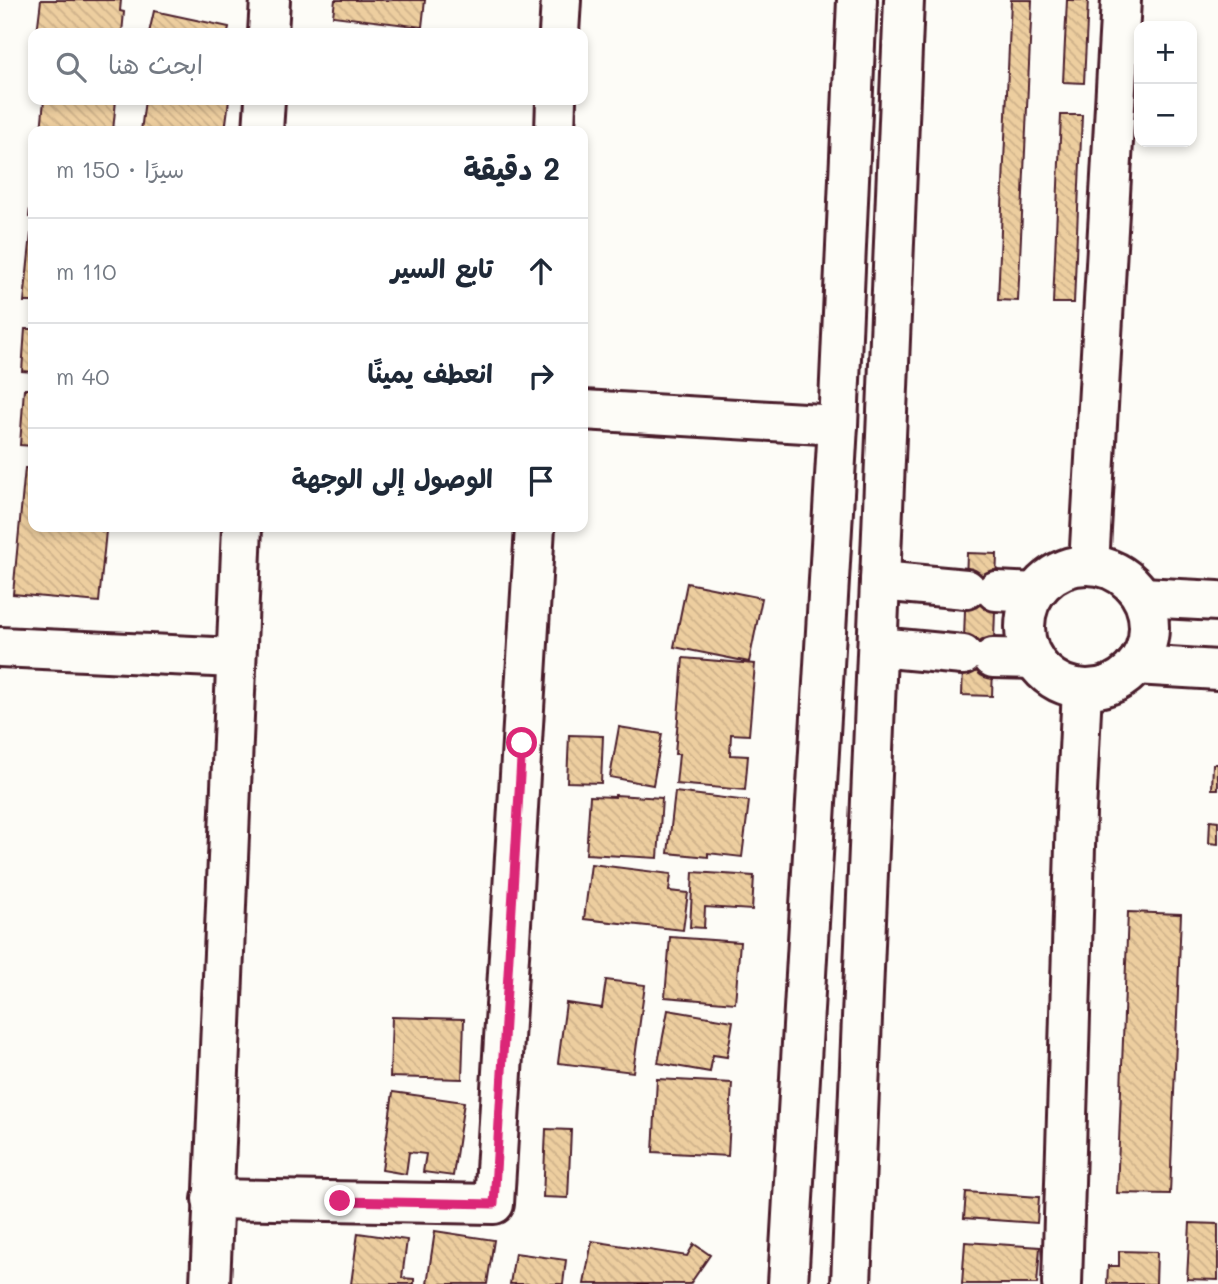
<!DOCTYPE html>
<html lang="ar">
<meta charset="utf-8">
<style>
:root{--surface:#fff;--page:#f2f2f3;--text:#1f2937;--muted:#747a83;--line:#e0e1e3}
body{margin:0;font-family:Mali,"Playpen Sans Arabic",sans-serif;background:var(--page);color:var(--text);direction:rtl}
.controls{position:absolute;right:21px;top:21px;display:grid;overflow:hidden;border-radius:14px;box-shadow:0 4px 10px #0003}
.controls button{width:63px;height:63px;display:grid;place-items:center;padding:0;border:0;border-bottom:2px solid var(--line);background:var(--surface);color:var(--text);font:35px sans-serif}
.stop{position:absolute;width:21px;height:21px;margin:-16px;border:5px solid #db2777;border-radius:50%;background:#fff}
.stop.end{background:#db2777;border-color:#fff;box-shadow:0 2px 7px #0008}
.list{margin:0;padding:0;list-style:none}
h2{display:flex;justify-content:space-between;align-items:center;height:91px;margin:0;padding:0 28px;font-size:30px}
h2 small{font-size:23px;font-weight:400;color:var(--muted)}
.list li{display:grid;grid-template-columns:46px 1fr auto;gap:21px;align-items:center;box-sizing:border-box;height:105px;padding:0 28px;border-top:2px solid var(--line)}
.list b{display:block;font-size:26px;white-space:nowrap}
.list em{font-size:23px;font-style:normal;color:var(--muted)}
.icon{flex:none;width:38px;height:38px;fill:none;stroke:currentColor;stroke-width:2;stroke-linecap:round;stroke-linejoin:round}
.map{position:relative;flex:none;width:1218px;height:1284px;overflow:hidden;direction:ltr}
.search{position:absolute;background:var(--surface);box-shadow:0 4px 10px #0003;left:28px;top:28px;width:560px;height:77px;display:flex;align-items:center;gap:18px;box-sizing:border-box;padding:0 24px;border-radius:14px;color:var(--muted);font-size:26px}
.panel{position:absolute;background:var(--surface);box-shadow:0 4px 10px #0003;left:28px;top:126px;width:560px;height:406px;border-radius:14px;direction:rtl}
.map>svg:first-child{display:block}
</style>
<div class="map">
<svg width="1218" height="1284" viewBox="0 0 1218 1284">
<defs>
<pattern id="building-back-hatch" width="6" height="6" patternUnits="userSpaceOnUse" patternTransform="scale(1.75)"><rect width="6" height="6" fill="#edce9f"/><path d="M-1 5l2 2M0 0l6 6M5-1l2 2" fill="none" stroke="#cdb089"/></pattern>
</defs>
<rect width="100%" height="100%" fill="#fdfcf7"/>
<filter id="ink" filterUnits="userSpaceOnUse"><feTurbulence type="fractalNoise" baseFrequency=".0143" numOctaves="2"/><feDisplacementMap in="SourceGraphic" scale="14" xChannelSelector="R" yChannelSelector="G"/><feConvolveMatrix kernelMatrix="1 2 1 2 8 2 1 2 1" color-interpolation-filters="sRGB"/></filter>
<g filter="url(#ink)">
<g fill="url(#building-back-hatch)" stroke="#4a1f2b" stroke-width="2">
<polygon points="41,0 121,0 120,11 124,12 122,33 37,33"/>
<polygon points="335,0 425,0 422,27 333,16"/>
<polygon points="1011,0 1032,0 1018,301 998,300"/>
<polygon points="1067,0 1088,0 1084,83 1063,82"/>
<polygon points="154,11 229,27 228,33 149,33"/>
<polygon points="44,100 116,100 113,131 41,131"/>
<polygon points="145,100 229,100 225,131 141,131"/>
<polygon points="1061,115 1082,115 1074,303 1053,303"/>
<polygon points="33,179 33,218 29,217"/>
<polygon points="31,234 33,234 33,302 24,302"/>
<polygon points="25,329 33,329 33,372 22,371"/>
<polygon points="24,389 33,389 33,446 20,445"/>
<polygon points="25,468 33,468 33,527 102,527 102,531 106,531 99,602 13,594"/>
<polygon points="967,553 997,554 992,696 962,695"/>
<polygon points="687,583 762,598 749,662 674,647"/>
<polygon points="683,658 755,664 749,735 731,734 730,755 748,756 745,790 676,784 679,754 675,754"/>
<polygon points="619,727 662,734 653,785 610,777"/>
<polygon points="569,735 603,736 601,783 567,782"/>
<polygon points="1213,764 1218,764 1218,789 1212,789"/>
<polygon points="675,792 749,801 742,857 708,853 708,857 668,853"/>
<polygon points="615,795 662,798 658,858 586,854 590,796 615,797"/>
<polygon points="1210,820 1218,821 1218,844 1209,843"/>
<polygon points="591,864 671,874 669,891 688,893 683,930 584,919"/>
<polygon points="693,872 754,876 752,910 705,907 704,928 690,927"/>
<polygon points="1128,912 1181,914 1170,1194 1117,1193"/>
<polygon points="670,937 740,942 735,1003 665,997"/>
<polygon points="606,980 645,985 633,1072 558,1063 566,1003 602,1008"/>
<polygon points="668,1010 733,1021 727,1057 713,1055 710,1072 658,1063"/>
<polygon points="392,1017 464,1019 462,1079 390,1077"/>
<polygon points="657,1079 732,1083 728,1156 653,1152"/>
<polygon points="393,1092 464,1102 453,1176 423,1172 426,1154 409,1152 406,1174 382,1170"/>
<polygon points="546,1129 571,1130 568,1198 543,1197"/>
<polygon points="966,1192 1039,1197 1037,1223 964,1218"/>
<polygon points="1190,1223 1218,1224 1218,1280 1187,1279"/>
<polygon points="435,1231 494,1240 487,1284 427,1284"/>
<polygon points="358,1233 407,1240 402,1278 414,1279 414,1284 351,1284"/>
<polygon points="592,1241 687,1256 694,1244 710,1255 690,1284 584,1284"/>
<polygon points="965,1242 1040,1247 1037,1284 962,1284"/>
<polygon points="1119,1251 1157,1252 1156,1284 1107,1284 1108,1266 1119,1266"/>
<polygon points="515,1253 566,1260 563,1284 510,1284"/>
</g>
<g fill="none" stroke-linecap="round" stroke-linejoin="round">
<defs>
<g id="minor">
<polyline points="268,33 270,0"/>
<polyline points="559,33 561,0"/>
<polyline points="263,131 265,100"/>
<polyline points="555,131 556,100"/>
<polyline points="583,410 838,425"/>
<circle cx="1087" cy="627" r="62"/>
<polyline points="1089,565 1121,0"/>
<polyline points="880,581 966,589"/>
<polyline points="996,591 1035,593"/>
<polyline points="1142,597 1218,601"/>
<polyline points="0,647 235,658"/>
<polyline points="878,647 963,655"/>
<polyline points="993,658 1034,659"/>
<polyline points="1136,665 1218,670"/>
<polyline points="212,1199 494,1204 535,527"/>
<polyline points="210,1284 242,527"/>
<polyline points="788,1284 838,425 857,0"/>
<polyline points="851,1284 904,0"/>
<polyline points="1062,1284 1076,813 1082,689"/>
</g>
</defs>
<use href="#minor" stroke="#4a1f2b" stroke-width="44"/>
<use href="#minor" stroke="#fdfcf7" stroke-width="38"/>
</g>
</g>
<g fill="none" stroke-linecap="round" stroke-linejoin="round" filter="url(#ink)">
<polyline stroke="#db2777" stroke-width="9" points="340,1201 494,1204 522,743"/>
</g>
</svg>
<div class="controls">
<button>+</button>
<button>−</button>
</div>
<div class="stop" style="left:522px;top:743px"></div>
<div class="stop end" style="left:340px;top:1201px"></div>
<div class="search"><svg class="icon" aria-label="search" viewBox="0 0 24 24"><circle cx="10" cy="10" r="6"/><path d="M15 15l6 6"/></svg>ابحث هنا</div>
<section class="panel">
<h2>2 دقيقة<small>سيرًا · 150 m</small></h2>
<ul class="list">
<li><svg class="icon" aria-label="ahead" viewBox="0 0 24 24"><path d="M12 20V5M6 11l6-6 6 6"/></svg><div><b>تابع السير</b></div><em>110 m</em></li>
<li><svg class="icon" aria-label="right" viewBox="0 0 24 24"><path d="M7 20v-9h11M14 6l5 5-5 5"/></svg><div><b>انعطف يمينًا</b></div><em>40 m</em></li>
<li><svg class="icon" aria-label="arrive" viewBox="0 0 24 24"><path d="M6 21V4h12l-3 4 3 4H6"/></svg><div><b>الوصول إلى الوجهة</b></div></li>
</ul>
</section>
</div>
